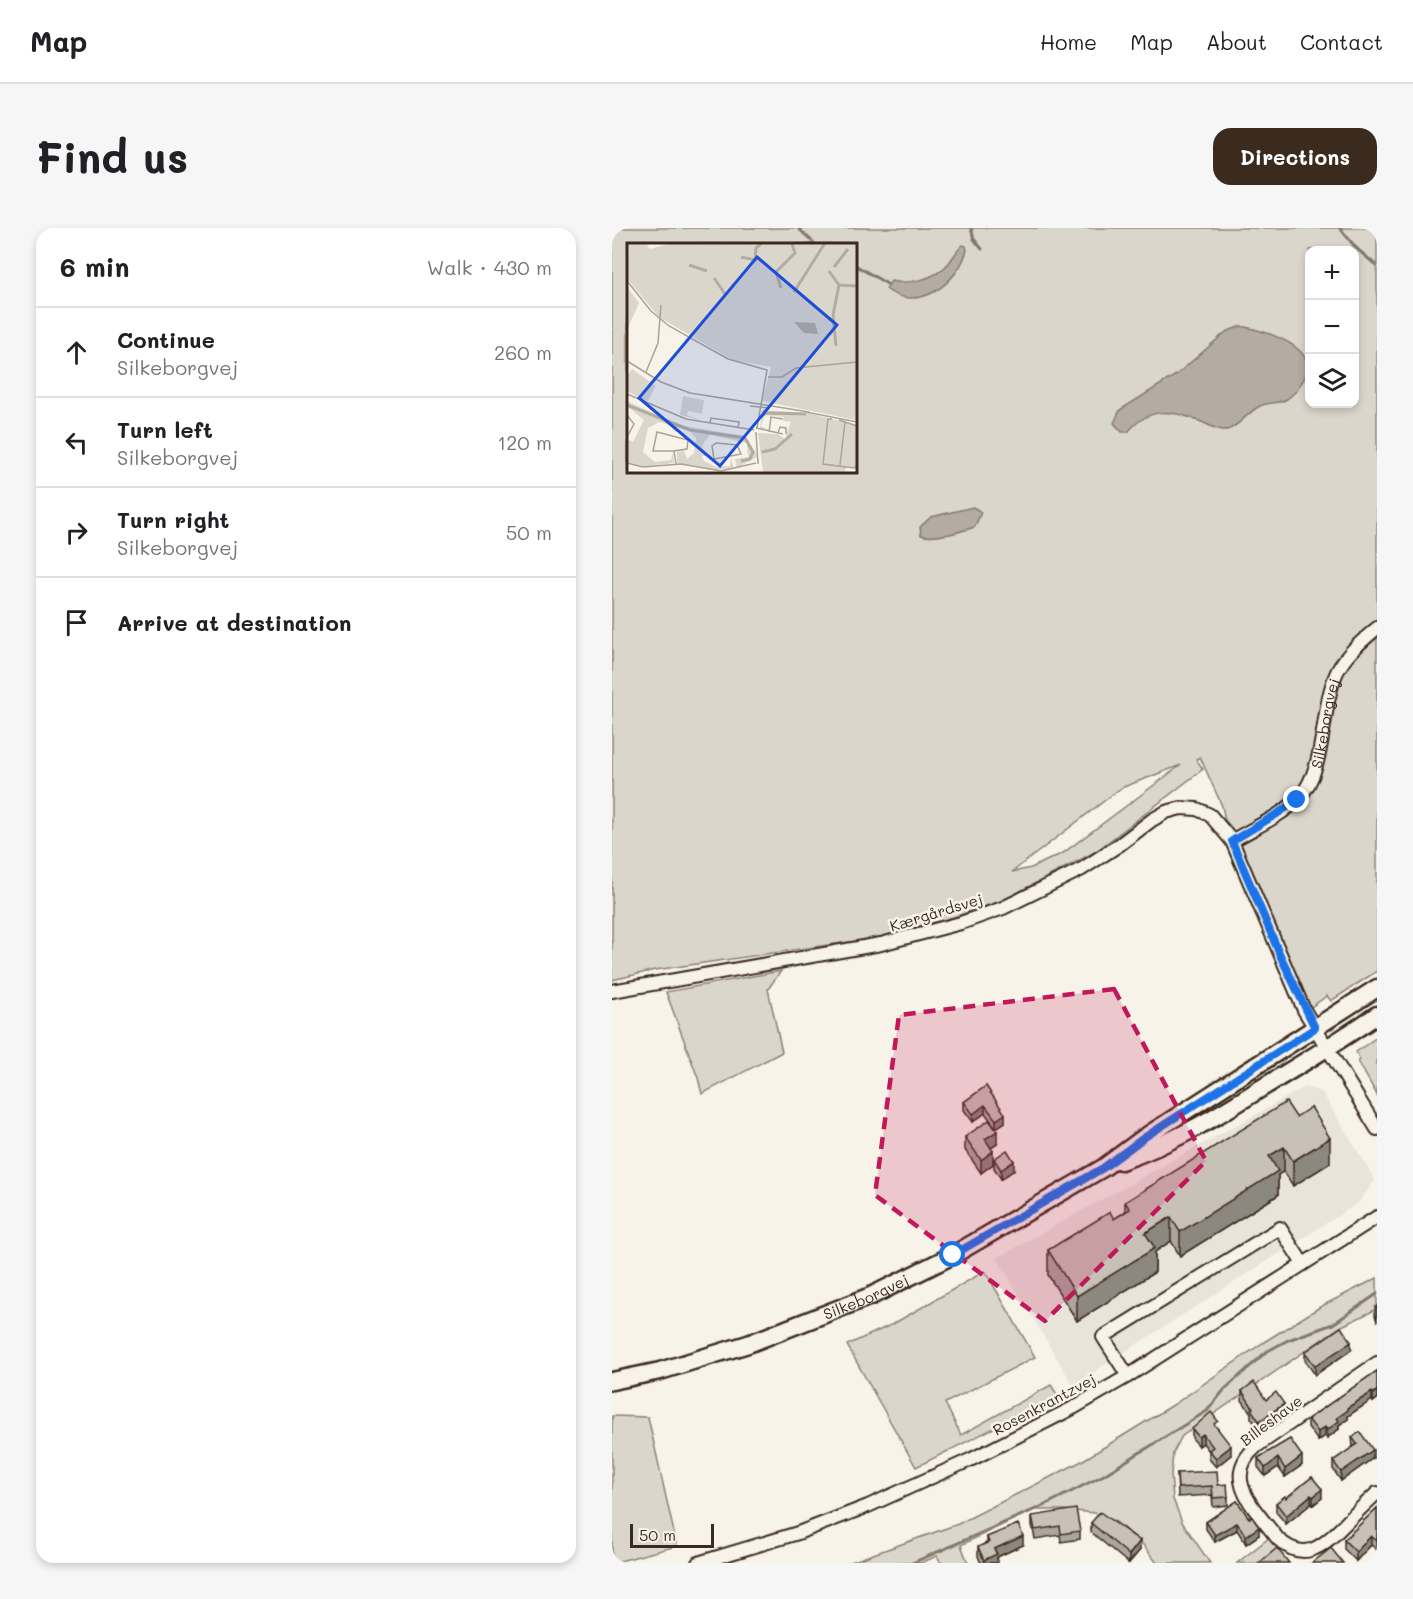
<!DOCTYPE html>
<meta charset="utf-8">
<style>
:root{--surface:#fff;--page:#f6f6f6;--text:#202124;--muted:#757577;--line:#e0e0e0;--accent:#3b2a1e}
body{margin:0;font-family:Mali,sans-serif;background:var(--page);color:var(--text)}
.controls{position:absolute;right:18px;top:18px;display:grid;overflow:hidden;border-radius:12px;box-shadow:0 3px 9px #0003}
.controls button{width:54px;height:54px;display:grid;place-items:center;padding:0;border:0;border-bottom:2px solid var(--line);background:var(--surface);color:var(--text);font:30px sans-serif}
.scale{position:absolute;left:18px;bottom:15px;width:84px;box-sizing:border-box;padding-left:6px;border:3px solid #3b2a1e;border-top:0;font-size:16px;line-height:21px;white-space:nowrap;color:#3b2a1e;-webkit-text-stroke:4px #f7f3e8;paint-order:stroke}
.stop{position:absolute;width:18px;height:18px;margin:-14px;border:4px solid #1a73e8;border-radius:50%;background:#fff}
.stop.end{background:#1a73e8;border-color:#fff;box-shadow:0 2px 6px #0008}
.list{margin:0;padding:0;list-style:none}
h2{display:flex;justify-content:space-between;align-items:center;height:78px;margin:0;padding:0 24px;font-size:26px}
h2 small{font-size:20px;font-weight:400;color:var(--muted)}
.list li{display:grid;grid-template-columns:39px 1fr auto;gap:18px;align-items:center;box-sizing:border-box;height:90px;padding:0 24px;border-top:2px solid var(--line)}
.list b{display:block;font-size:22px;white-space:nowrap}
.list p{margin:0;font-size:20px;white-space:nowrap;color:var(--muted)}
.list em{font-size:20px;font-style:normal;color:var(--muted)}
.icon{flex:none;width:33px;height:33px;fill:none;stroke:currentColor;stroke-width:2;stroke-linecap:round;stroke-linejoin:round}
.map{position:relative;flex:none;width:765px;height:1335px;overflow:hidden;border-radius:18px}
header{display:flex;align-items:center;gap:36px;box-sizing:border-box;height:84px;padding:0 30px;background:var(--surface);border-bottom:2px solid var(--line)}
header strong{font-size:28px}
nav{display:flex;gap:33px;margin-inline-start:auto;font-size:21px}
.intro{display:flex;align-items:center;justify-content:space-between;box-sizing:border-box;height:144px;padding:0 36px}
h1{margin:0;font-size:42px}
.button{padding:15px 27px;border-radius:18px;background:var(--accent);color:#fff;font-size:21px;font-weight:700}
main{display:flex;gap:36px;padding:0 36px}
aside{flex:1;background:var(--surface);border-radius:18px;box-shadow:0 3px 9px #0003}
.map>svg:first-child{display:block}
</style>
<header>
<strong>Map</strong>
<nav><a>Home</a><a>Map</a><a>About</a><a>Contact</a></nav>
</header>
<div class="intro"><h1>Find us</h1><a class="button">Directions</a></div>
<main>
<aside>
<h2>6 min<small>Walk · 430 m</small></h2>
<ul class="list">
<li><svg class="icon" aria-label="ahead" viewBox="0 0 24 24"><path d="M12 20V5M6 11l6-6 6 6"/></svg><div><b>Continue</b><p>Silkeborgvej</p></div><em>260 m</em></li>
<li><svg class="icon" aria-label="left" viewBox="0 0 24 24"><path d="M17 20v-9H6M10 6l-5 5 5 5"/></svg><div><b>Turn left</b><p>Silkeborgvej</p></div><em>120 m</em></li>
<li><svg class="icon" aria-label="right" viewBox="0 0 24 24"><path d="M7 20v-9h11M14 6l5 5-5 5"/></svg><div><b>Turn right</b><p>Silkeborgvej</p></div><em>50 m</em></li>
<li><svg class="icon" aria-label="arrive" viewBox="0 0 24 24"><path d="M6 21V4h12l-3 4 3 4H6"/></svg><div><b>Arrive at destination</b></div></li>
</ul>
</aside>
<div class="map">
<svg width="765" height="1335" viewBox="0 0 765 1335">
<rect width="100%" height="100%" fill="#f7f3e8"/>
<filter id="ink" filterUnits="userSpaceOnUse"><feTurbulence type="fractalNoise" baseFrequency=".0167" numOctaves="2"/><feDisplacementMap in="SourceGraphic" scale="12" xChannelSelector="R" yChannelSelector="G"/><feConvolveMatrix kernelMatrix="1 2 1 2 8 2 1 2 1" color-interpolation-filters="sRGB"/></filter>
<g filter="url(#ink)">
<polygon fill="#e9e4d9" points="693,859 710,864 763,952 746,975 461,1157 385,1030"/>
<g fill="#dbd6cb" stroke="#8b8074" stroke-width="1.5" fill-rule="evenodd">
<path d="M0,0H765V743L719,773L715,768L699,779L694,775L618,598L613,592L610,578L588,529L584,531L591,541L483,624L391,672L342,689L264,710L43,742L0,752ZM16,16H243V243H16ZM698,22H742V176H698ZM569,537L451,625L419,640L400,644L509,560Z"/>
<polygon points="169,743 156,761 170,824 90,866 86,850 54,764"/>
<polygon points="765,809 765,867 746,833 748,832 744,824"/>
<polygon points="373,1043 423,1129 333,1175 349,1207 439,1157 446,1168 304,1239 235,1117 281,1096"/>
<polygon points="765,1050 765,1081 728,1099 570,1208 561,1225 559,1246 561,1271 570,1294 598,1335 545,1335 528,1313 504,1294 483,1285 453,1282 421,1282 349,1317 356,1335 329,1335 325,1328 309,1335 236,1335 346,1296 468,1234 561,1177 652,1114 708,1079"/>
<polygon points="0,1188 36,1189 65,1318 0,1335"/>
<polygon points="657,1310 668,1321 651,1335 625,1335"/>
</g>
<g fill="#b4aca0" stroke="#84786c" stroke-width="1.5">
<path d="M351,17L354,18L355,22C346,55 306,86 274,61L279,53C297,57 323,51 336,36C342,29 344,23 351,17Z"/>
<path d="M629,98C653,103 714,120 690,154C686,161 681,167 675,171C667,176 656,174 648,178C636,184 626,199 615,202C607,203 600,199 594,196C564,183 539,176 516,204H510L502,195L508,182L564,147L614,104Z"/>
<path d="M361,279L369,284L363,299C350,303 322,312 309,307L308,299L319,289Z"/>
</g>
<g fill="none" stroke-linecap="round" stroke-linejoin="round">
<g stroke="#84786c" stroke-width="3">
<polyline points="186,0 203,16"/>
<polyline points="359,0 362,11 370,21"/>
<polyline points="728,0 744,20 765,38"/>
<polyline points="243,37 275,56"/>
<polyline points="300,1335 433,1277 490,1248 595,1183 613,1161 654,1124 676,1112 721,1096 765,1066"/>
</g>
<defs>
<g id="minor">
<path id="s1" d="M620,613C641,600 668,589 686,571C716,539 707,483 725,444C734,426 750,413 765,400"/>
<polyline points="0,763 269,716 349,695 391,680 470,641 507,617 540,592 554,584 569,580 585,581 598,587 620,613 692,782 765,901"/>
<path d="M765,1135L645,1218C607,1250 644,1282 666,1311C692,1335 710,1319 730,1299C742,1287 753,1276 765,1265"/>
<polyline points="516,1148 491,1109 668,1000 691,1036"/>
<polyline points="86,1335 186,1305 256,1278 360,1231 461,1180 516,1148 765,989"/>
</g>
<g id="major">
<path d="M509,933C559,916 604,889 648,861C688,837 727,813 765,787"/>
<path id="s2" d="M0,1153L48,1143L136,1116L259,1068L341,1027L491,940L533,909L765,760"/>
</g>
</defs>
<use href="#minor" stroke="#3b2a1e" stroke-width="16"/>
<use href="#major" stroke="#3b2a1e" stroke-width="21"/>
<use href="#minor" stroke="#f7f3e8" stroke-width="12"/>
<use href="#major" stroke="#f7f3e8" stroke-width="16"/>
</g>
<g fill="#aca69d" stroke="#3b2a1e" stroke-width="1.5">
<polygon points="374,858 393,894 384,900 373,885 361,894 352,882 352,874"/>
<polygon points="684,889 718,935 681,958 672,943 666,947 666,967 568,1028 559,1013 543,1024 543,1044 465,1093 436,1047 436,1022 502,991 513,984 513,974"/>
<polygon points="353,909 385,916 379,920 381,936 369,945 353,922"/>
<polygon points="382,931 402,942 389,951 382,940"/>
<polygon points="765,1078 765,1094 763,1087 763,1079"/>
<polygon points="739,1122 703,1147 693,1132 693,1124"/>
<polygon points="765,1143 765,1171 761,1174 760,1172 736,1188 736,1191 727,1197 727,1201 715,1210 713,1208 706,1213 696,1199 696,1191"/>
<polygon points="630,1163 654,1172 672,1184 647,1201 639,1190 639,1185 630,1172"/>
<polygon points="580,1201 606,1201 619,1227 604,1239 597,1231 597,1223 591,1215 587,1218 580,1210"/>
<polygon points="740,1209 761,1230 729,1253 721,1241 721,1233 741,1219"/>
<polygon points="678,1211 690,1237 673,1249 666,1239 653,1248 646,1239 646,1230"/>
<polygon points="565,1245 606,1257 616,1269 616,1277 601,1279 600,1267 566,1269"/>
<polygon points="700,1249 710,1270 701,1277 699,1276 674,1296 664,1284 664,1275 674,1270"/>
<polygon points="625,1273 647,1307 634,1316 625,1302 603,1314 594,1301 594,1294"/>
<polygon points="765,1280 765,1322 759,1317 744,1333 732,1321 732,1312"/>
<polygon points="420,1288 468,1303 468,1311 449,1314 448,1307 423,1311 420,1297"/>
<polygon points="479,1295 528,1322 517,1335 516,1335 479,1304"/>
<polygon points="375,1309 411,1317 385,1329 384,1335 369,1335 366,1328 366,1319 375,1315"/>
</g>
<g fill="#8c877f" stroke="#3b2a1e" stroke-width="1.5">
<polygon points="373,877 373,885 361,894 361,886"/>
<polygon points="393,886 393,894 384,900 384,892"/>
<polygon points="385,903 385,916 373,924 373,911"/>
<polygon points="718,910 718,935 681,958 681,933"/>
<polygon points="672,919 672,943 666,947 666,967 568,1028 568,1004 657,928"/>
<polygon points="381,923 381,936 369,945 369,932"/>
<polygon points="402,933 402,942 389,951 389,942"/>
<polygon points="559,989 559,1013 543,1024 543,1044 465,1093 465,1068 533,1005"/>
<polygon points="739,1114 739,1122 703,1147 703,1138"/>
<polygon points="765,1162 765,1171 761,1174 761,1166"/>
<polygon points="760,1164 760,1172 736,1188 736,1191 727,1197 727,1201 715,1210 715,1202 725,1190 735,1180"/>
<polygon points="672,1176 672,1184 647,1201 647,1193"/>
<polygon points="713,1199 713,1208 706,1213 706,1204"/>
<polygon points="591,1206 591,1215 587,1218 587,1209"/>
<polygon points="619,1218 619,1227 604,1239 604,1230"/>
<polygon points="761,1222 761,1230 729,1253 729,1244"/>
<polygon points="690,1228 690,1237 673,1249 673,1241"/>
<polygon points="666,1230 666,1239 653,1248 653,1240"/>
<polygon points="710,1261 710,1270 701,1277 701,1269"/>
<polygon points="699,1267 699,1276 674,1296 674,1288"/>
<polygon points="625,1295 625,1302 603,1314 603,1307"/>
<polygon points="647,1299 647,1307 634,1316 634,1308"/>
<polygon points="411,1308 411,1317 385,1329 385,1335 372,1335 372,1332 382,1321"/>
<polygon points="759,1308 759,1317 744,1333 744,1324"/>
<polygon points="528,1313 528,1322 517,1335 517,1327"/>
</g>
<g fill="#c8c1b6" stroke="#3b2a1e" stroke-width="1.5">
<polygon points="374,858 393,886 384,892 373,877 361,886 352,874"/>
<polygon points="674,874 684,889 699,879 718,910 681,933 672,919 657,928 666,943 568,1004 559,989 533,1005 543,1020 465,1068 436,1022 498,984 502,991 518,981 513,974"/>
<polygon points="377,892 385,903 373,911 381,923 369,932 353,909"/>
<polygon points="395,922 402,933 389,942 382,931"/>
<polygon points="729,1099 739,1114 703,1138 693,1124"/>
<polygon points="765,1143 765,1162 761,1166 760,1164 735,1180 736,1182 725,1190 727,1193 715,1202 713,1199 706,1204 696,1191"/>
<polygon points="642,1154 654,1172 664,1164 672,1176 647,1193 639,1181 641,1180 630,1163"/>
<polygon points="599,1184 606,1193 602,1196 619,1218 604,1230 597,1222 601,1219 591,1206 587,1209 580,1201"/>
<polygon points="748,1204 761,1222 729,1244 721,1233 745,1216 740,1209"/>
<polygon points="678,1211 690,1228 673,1241 666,1230 653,1240 646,1230"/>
<polygon points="605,1243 606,1257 615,1256 616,1269 601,1270 600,1258 566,1260 565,1245"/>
<polygon points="700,1249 710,1261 701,1269 699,1267 674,1288 664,1275 673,1268 674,1270"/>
<polygon points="625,1273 637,1290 640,1289 647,1299 634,1308 625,1295 603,1307 594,1294"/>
<polygon points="765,1280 765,1313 759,1308 744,1324 732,1312"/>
<polygon points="464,1281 468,1303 449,1306 448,1298 423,1302 420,1288"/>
<polygon points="488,1284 528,1313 517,1327 479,1295"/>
<polygon points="406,1296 411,1308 382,1321 385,1326 372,1332 366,1319 377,1314 375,1309"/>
<polygon points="665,1320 677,1335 647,1335"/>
<polygon points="719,1320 731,1335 700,1335"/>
</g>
</g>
<g fill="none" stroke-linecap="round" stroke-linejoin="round" filter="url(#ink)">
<polyline stroke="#1a73e8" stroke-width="8" points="341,1027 491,940 533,909 703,800 668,727 620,613 665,586 685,572"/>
</g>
<path fill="#c2185b" fill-opacity="0.2" stroke="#c2185b" stroke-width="4.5" stroke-dasharray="12 8" stroke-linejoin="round" d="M502,761L594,933L433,1093L263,967L287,787Z"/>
<g text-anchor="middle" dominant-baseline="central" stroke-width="5" stroke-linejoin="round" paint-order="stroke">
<g font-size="15" fill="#3b2a1e" stroke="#f7f3e8">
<text stroke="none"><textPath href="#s1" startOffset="160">Silkeborgvej</textPath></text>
<text transform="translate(324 684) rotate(-17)">Kærgårdsvej</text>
<text stroke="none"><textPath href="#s2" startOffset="268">Silkeborgvej</textPath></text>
<text transform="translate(432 1176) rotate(-28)">Rosenkrantzvej</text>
<text transform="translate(659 1192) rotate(-37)">Billeshave</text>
</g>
</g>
<g transform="translate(15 15)">
<rect width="230" height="230" fill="#f7f3e8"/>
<path d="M0,0H23L20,3L23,6L45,0H229V177L135,158L144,124L105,117L32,74L0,36ZM0,44L12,60L0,87ZM5,126L29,143L20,159L0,148V133ZM56,153L77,157L75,171L61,168L60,172L74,177L53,172ZM0,158L52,182L118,193L129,210L126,188L130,214L110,225L108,216L121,214L120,200L83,192L76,201L75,210L84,213H75L77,218L89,224L103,223L104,215L107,226L85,227L50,220V209L57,208L60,216L67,210L69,195L61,187L50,184L48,190L47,183L32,179L21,185L16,209L28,219L44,217L46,209L47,220L16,224L0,219V196L6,199L17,177L0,163ZM135,167L181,170L229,182V229V226L219,224L218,229H136L131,190L151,191L158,196L164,179L156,178L157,174L138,172L134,183L141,187L133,186Z" fill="#dbd6cb"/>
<path d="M167,79L188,80L191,91L177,90Z" fill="#b4aca0"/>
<path fill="none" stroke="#b4aca0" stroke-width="3" d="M114,14L128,17L129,5L134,1M62,22L80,28M207,24L221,6M202,28L212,42L230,43M87,35L98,51M154,45L149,29L168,10L165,1M167,49L198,0M209,103L206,72L212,42M0,162L63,187L118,195L126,209L123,216L114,218M134,174L139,170L179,171M135,209L148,206L165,191"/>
<path fill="none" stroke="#aca397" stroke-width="1.5" d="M0,38L24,68L42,83L101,116L140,127L130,185M0,118L34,139L63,150L182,169M19,129L31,100L34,62M141,134H155L169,125L230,119M0,151L59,176L127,187M123,163L141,165M179,169L230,179M0,172L7,181L0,194M205,176H201L196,221L227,225L230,222M212,177L230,183M83,180L84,175L112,179L111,185M129,185L156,191M129,189L131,221V216M142,189L144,174L156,176M151,190L153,184L159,185V191M89,200L110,202L114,211L87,216L85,203ZM47,208H26L30,189L61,197L60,206L47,208L49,221M0,220L16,224L54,221L94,228L129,220M213,222L218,179"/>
<path fill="#1d4ed8" fill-opacity="0.15" stroke="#1d4ed8" stroke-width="3" d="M130,14L210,82L93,223L12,155Z"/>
<rect width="230" height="230" fill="none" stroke="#3b2a1e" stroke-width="3"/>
</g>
</svg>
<div class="controls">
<button>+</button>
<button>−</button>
<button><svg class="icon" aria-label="layers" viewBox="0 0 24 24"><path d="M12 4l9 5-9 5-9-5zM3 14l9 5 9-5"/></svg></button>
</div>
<div class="scale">50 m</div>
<div class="stop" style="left:341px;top:1027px"></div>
<div class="stop end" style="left:685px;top:572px"></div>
</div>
</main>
